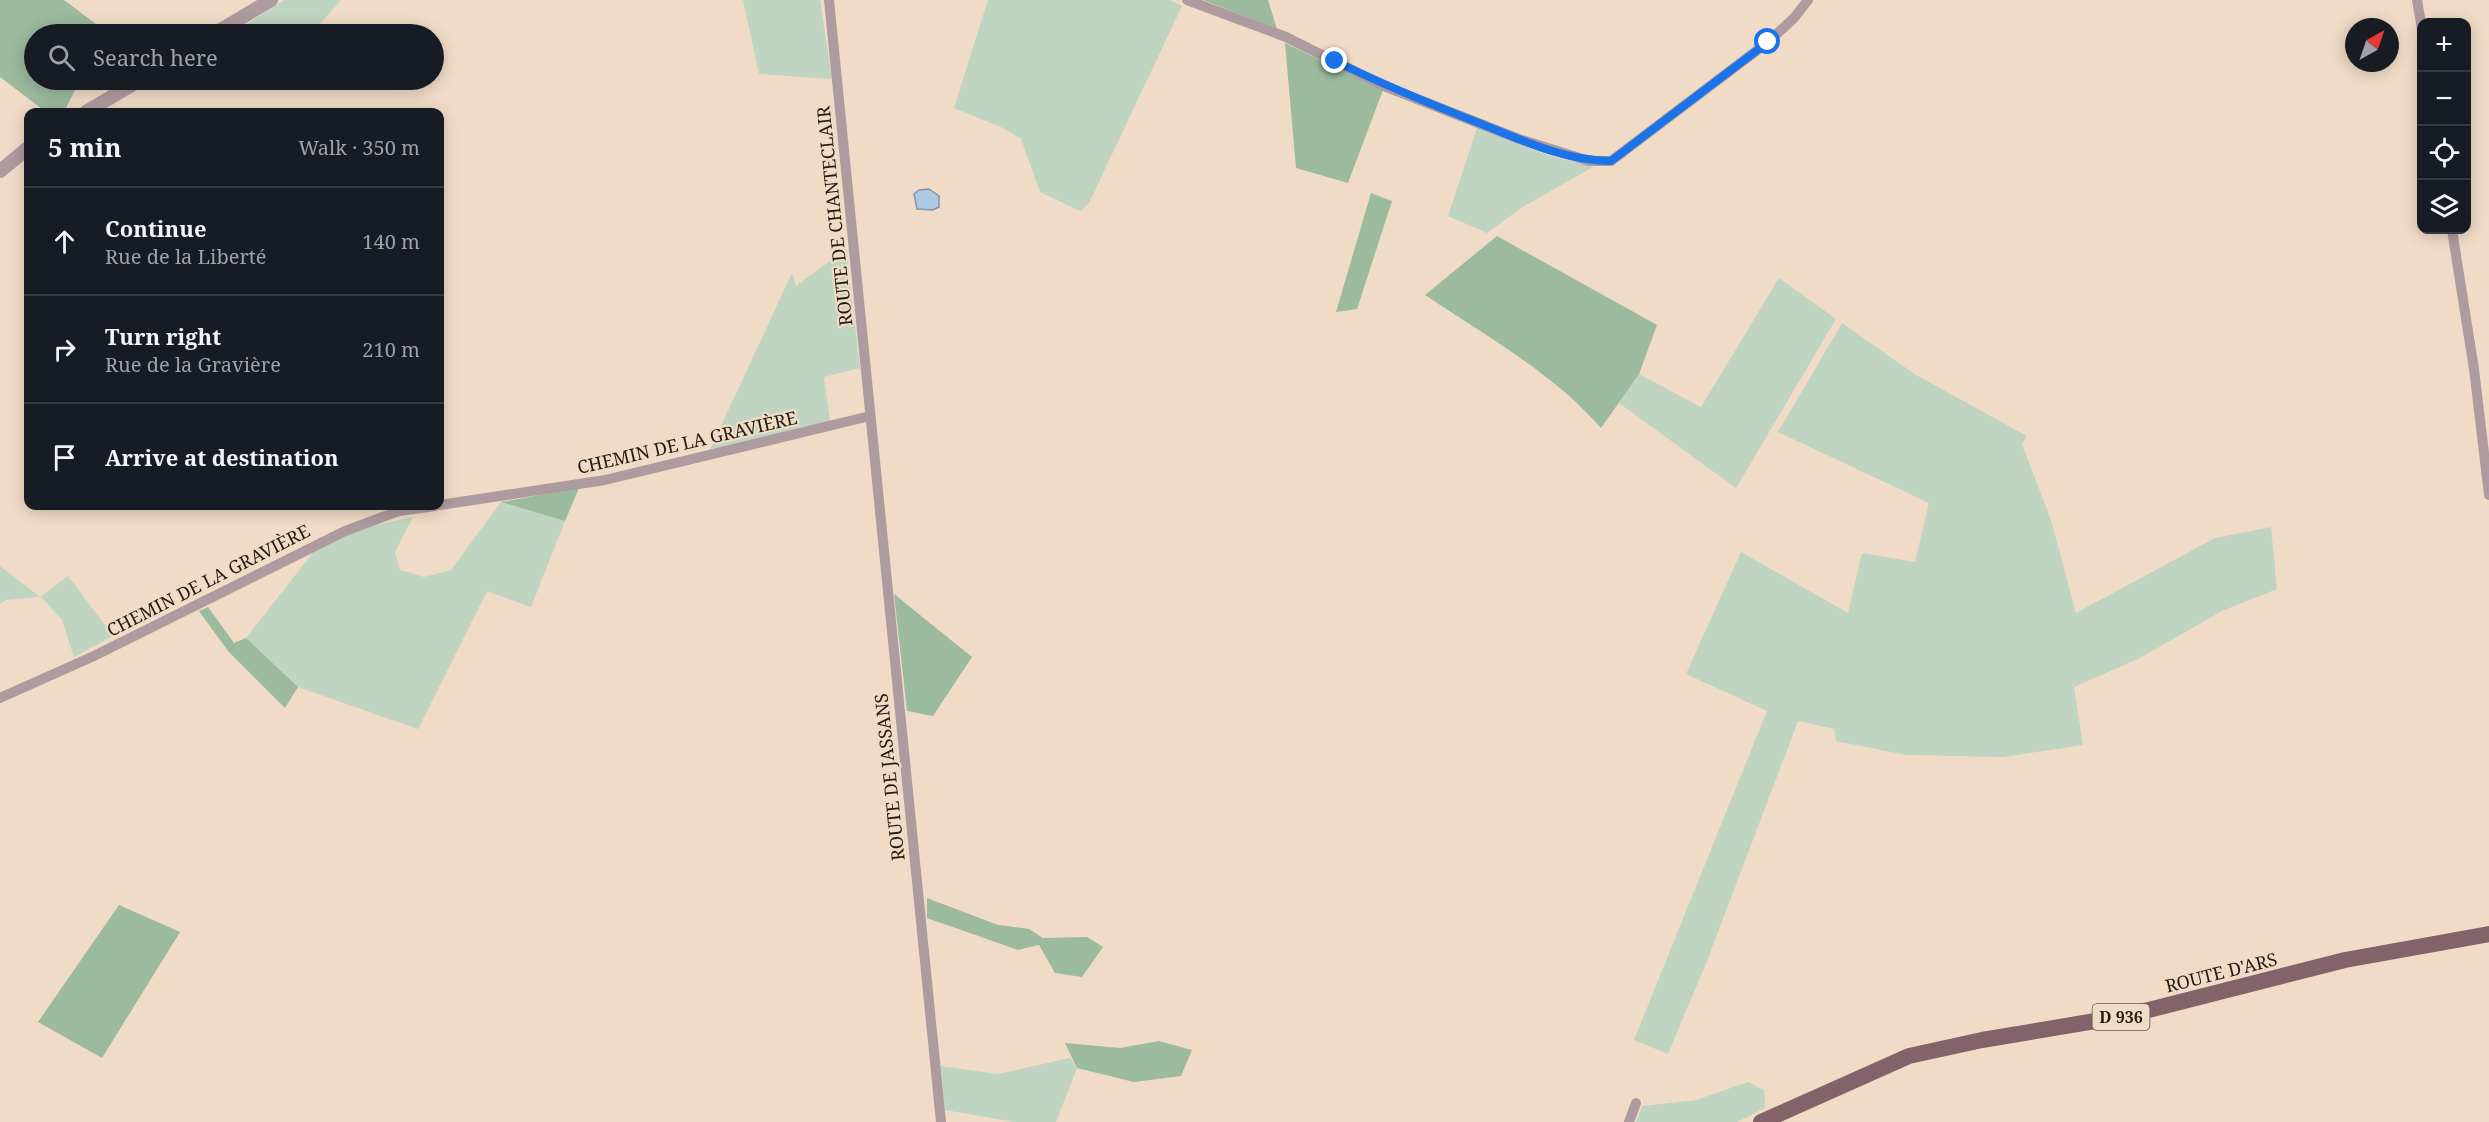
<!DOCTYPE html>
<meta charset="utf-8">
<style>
:root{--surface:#171b24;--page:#20242c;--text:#f1f3f6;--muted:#9ea1a6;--line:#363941}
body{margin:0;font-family:"Noto Serif",serif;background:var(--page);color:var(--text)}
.controls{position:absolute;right:18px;top:18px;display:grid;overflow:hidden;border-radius:12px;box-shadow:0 3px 15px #0003}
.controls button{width:54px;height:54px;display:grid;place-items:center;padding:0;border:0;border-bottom:2px solid var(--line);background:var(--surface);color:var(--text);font:30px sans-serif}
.compass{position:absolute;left:2345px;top:18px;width:54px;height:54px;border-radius:50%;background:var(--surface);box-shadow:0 3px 15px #0003;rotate:40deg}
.stop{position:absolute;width:18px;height:18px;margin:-14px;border:4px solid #1a73e8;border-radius:50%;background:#fff}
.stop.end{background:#1a73e8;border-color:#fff;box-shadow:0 2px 6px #0008}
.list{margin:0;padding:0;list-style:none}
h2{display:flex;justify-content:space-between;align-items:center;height:78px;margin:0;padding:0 24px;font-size:26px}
h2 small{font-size:20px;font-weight:400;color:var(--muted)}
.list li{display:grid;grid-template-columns:39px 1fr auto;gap:18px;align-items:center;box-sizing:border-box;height:108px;padding:0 24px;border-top:2px solid var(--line)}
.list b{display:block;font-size:22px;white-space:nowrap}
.list p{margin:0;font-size:20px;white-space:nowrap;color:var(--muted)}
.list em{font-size:20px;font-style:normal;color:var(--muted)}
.icon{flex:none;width:33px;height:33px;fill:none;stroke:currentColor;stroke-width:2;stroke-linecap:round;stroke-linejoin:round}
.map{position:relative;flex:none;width:2489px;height:1122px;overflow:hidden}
.search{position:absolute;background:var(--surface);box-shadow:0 3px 15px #0003;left:24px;top:24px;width:420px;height:66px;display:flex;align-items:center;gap:15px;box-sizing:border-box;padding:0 21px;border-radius:33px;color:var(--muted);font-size:22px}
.panel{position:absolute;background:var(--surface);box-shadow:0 3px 15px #0003;left:24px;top:108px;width:420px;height:402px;border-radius:12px}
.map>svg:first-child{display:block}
</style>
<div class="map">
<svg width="2489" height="1122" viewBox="0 0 2489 1122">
<rect width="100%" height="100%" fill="#f0dbc6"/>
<g fill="#bfd4c1">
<polygon points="284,0 341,0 311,34 232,34"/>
<polygon points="743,0 820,0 832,79 759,74"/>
<polygon points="988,0 1170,0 1182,6 1089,203 1080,211 1040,192 1021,139 1001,127 954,108"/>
<polygon points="1477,128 1547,155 1593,167 1521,208 1487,233 1448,216"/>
<polygon points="846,249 860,368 824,377 830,422 708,454 792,273 796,286"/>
<polygon points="1779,278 1836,319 1736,488 1619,403 1639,374 1701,407"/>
<polygon points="1842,323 1916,375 2027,436 2022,444 2051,520 2076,613 2215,538 2271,527 2277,589 2222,611 2140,658 2074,687 2083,745 2003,757 1906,755 1836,741 1834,729 1798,721 1707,961 1668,1054 1634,1040 1767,711 1686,674 1741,552 1848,613 1862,553 1915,562 1929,503 1778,432"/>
<polygon points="501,502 565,521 531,607 487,591 418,729 298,687 246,638 315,550 363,528 413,517 395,552 400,570 424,577 451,570"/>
<polygon points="0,566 40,597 68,576 113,636 74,657 62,620 41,597 6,600 0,604"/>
<polygon points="1070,1058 1077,1068 1056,1122 1014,1122 945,1110 941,1066 998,1074"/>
<polygon points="1748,1082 1764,1090 1765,1108 1737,1122 1636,1122 1642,1106 1696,1100"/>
</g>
<g fill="#9bba9e">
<polygon points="0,0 64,0 104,30 102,34 34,34 34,80 80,80 64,112 46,112 0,77"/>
<polygon points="1203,0 1268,0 1277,29"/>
<polygon points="1285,43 1383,90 1348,183 1296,168"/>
<polygon points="1371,193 1392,201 1357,309 1336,312"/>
<path d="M1497,236L1657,325L1639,374L1601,428C1553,373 1486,336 1425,295Z"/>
<polygon points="579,488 565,521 501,502"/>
<polygon points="894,594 972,657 933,716 907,711"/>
<polygon points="208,607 234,643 246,638 298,687 285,708 228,651 199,611"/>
<polygon points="927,898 998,925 1029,929 1043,938 1087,937 1103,947 1082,977 1055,973 1039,945 1018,950 927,918"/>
<polygon points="119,905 180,932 102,1058 38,1022"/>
<polygon points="1159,1041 1192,1050 1181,1076 1134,1082 1077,1068 1065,1043 1120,1048"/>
</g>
<polygon fill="#acc9e5" stroke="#8395a6" stroke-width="1.5" points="929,189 939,196 939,207 933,210 917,209 914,194 919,190"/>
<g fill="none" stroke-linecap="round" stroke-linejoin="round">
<g stroke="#ae9b9f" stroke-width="10">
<polyline points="829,0 941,1122"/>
<polyline points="1187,0 1286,37 1384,86 1519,139 1589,161 1611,161 1768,42 1794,18 1808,0"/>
<polyline points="2417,0 2422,29"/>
<polyline points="2452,230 2474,369 2489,495"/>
<polyline points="440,505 605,480 870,416"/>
<polyline points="0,698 94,656 345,531 399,511 435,506"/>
<polyline points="1629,1122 1636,1103"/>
</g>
<g stroke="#ae9b9f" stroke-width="14">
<polyline points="214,34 271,0"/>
<polyline points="86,112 140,80"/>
<polyline points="0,171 28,148"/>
</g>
<polyline stroke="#83626a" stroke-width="16" points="1761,1122 1909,1056 1982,1040 2125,1016 2345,960 2489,934"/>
</g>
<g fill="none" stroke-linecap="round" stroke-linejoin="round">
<path stroke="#1a73e8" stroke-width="8" d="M1335,61C1382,84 1430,104 1479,123C1521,140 1566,161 1611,161L1768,42"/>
</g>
<g text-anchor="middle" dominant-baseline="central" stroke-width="4.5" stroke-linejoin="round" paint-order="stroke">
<rect fill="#f0dbc6" stroke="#605549" stroke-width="1.5" x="2092.5" y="1004" width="57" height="26" rx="4.5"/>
<g font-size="16" font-weight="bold" fill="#231c14">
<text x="2121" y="1017">D 936</text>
</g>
<g font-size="18" fill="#231c14" stroke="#f0dbc6">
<text transform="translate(834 216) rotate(-96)">ROUTE DE CHANTECLAIR</text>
<text transform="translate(687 442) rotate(-13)">CHEMIN DE LA GRAVIÈRE</text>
<text transform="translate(208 580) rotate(-27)">CHEMIN DE LA GRAVIÈRE</text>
<text transform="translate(889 777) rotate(-96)">ROUTE DE JASSANS</text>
<text transform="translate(2221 972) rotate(-14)">ROUTE D'ARS</text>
</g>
</g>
</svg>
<div class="controls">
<button>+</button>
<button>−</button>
<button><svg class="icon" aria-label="locate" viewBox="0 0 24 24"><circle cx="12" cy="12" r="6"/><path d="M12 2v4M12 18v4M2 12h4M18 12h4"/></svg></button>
<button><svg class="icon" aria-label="layers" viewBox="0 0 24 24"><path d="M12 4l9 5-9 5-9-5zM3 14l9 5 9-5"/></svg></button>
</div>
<svg class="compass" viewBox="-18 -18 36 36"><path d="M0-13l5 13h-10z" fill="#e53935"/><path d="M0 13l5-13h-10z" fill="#9ea1a6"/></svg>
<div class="stop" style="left:1768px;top:42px"></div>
<div class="stop end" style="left:1335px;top:61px"></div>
<div class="search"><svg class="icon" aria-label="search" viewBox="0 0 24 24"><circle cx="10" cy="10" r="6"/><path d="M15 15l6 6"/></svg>Search here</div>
<section class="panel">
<h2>5 min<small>Walk · 350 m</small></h2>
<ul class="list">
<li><svg class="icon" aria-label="ahead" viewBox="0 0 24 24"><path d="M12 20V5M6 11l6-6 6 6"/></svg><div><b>Continue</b><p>Rue de la Liberté</p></div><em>140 m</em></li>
<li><svg class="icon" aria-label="right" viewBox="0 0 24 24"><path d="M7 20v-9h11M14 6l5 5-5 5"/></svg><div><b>Turn right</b><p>Rue de la Gravière</p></div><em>210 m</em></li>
<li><svg class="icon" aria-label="arrive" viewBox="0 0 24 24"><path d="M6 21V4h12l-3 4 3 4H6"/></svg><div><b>Arrive at destination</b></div></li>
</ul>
</section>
</div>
